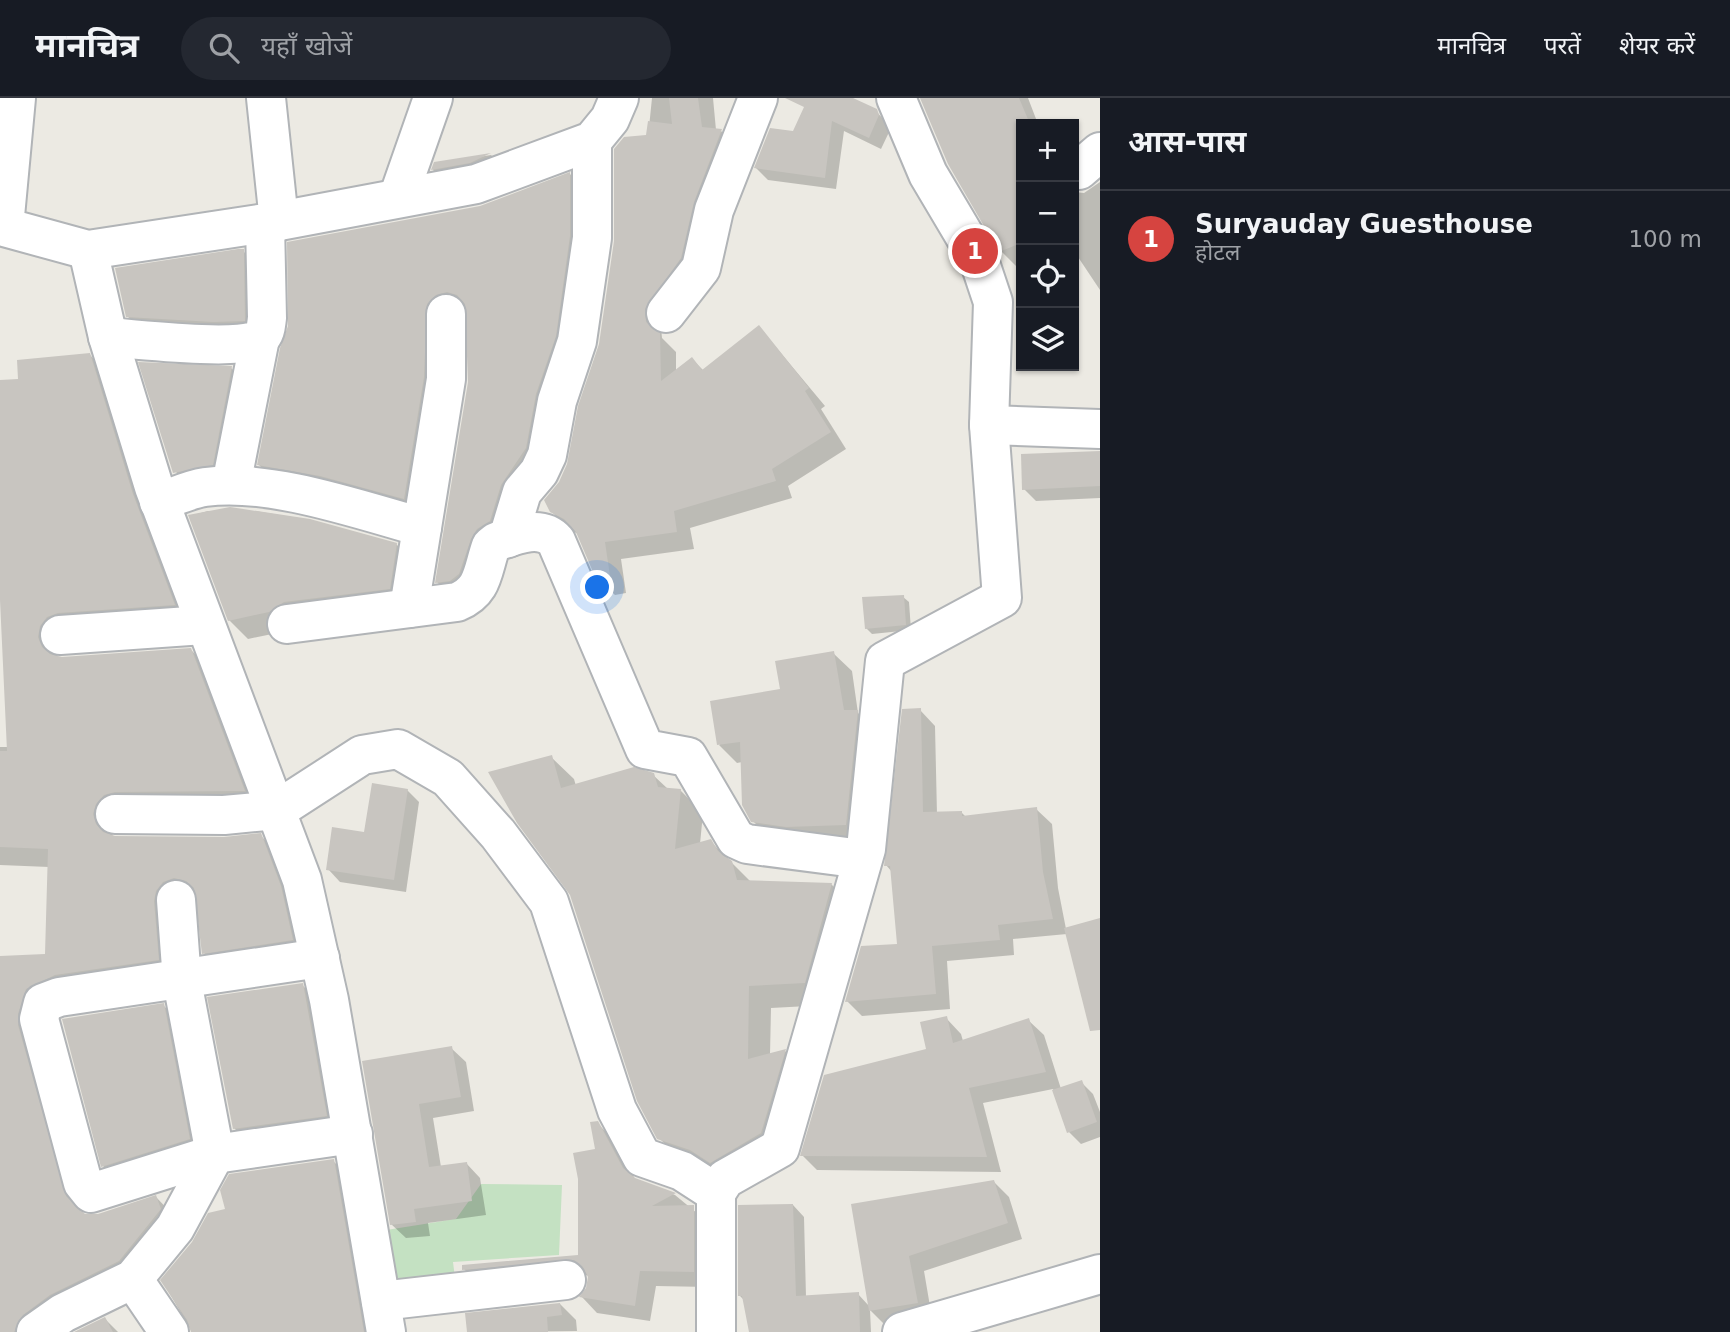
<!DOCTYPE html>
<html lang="hi">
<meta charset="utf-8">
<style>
:root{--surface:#171b24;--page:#242831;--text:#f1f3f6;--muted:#9ea1a6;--line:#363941;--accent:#d64440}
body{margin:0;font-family:"DejaVu Sans","Noto Sans Devanagari",sans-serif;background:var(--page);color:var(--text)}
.controls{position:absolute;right:21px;top:21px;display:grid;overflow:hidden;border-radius:0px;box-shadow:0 2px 5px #0004}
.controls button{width:63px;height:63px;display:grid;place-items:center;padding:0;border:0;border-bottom:2px solid var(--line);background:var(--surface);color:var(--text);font:35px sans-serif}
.you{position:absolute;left:598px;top:490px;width:24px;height:24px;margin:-18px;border:5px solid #fff;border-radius:50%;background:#1a73e8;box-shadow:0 0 0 10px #1a73e833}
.badge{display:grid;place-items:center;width:46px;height:46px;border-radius:50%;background:var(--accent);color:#fff;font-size:23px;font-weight:700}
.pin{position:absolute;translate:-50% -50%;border:4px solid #fff;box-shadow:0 2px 7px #0006}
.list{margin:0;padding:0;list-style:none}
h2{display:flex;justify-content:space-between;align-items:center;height:91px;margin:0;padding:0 28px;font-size:30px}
h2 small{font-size:23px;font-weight:400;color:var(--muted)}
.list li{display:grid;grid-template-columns:46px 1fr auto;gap:21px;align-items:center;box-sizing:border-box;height:98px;padding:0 28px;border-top:2px solid var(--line)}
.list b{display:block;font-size:26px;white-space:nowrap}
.list p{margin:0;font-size:23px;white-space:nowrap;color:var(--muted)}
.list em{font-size:23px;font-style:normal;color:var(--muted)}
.icon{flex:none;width:38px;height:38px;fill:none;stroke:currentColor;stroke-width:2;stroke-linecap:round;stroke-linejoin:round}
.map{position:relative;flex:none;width:1100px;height:1234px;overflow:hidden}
header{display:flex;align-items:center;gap:42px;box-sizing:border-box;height:98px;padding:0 35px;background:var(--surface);border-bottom:2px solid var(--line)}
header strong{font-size:33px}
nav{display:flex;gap:38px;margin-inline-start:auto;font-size:24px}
.search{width:490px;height:63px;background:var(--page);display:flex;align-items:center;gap:18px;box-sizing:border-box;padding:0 24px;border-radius:38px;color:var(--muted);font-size:26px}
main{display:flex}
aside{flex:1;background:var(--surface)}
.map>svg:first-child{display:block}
</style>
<header>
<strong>मानचित्र</strong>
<div class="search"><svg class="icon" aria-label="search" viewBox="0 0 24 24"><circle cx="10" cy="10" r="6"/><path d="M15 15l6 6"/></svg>यहाँ खोजें</div>
<nav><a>मानचित्र</a><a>परतें</a><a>शेयर करें</a></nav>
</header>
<main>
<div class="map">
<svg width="1100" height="1234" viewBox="0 0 1100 1234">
<rect width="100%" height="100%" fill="#eceae3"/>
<polygon fill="#c4e1c2" points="481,1086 562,1087 559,1157 453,1164 456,1188 387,1198 380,1133 456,1121"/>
<g fill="#0003">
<polygon points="652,0 713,0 716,32 721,33 738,50 661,229 662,240 676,254 676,273 692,261 704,273 759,229 825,308 821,311 846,351 788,388 792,400 690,430 694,451 621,461 626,495 615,497 597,480 578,436 569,431 551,413 569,367 600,247 648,39"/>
<polygon points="811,0 849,0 876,13 891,30 881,51 844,33 836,91 768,82 756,70 794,35"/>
<polygon points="922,0 1028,0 1038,26 1021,26 1021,166 1016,168 1000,152"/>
<polygon points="491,57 495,61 438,77 433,72 435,66"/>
<polygon points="570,76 587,94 554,315 455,502 437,484 470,281 469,213 453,215 422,418 277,385 259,367 481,109"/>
<polygon points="1100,84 1100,192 1074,153 1074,94 1084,95"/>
<polygon points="243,153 255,165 256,234 140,230 127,218"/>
<polygon points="90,257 109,277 193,526 59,548 57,560 191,552 210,571 263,712 115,725 112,739 224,741 260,737 280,757 311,861 223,874 204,855 197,799 194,799 177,881 75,896 36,947 84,1117 98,1118 156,1099 175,1119 44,1234 0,1234 0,859 47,857 49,769 0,767 0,649 8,649 0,464 0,284 20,283"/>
<polygon points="231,270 250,288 230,384 194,392 176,374"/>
<polygon points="1100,355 1100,400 1036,403 1024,391"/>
<polygon points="208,413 255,413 309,422 396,446 415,465 408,508 248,541 229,522 190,418"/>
<polygon points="903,499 909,504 911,532 872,536 866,530"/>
<polygon points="833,555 852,573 858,615 876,632 864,745 771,742 753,723 742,664 737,665 719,647"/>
<polygon points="920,612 935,628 937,716 962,715 966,719 1036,711 1052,726 1058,790 1066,831 1100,826 1100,913 1067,836 1013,841 1014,857 947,863 950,911 862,918 847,903 899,847 892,774 886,767"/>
<polygon points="551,659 574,681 576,688 653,677 668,691 680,692 703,715 700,746 710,743 751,784 831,786 854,809 827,907 771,910 770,957 785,953 808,975 734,1087 682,1063 659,1040"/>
<polygon points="407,692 419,704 406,794 340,784 328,771"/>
<polygon points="302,887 318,902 341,1033 250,1046 234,1030"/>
<polygon points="163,907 181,925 206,1058 120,1085 103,1068"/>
<polygon points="946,920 961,936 963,943 1028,922 1044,937 1061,991 1081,984 1093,996 1100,1014 1100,1039 1081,1046 1069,1034 1053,991 983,1005 1001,1074 817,1072 802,1057 928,953"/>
<polygon points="451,950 466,964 474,1013 433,1020 441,1069 466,1065 480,1080 486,1117 428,1125 430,1138 406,1140 391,1126 364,965"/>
<polygon points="597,1025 613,1041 635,1081 675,1097 709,1125 709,1189 656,1188 650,1223 597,1215 582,1199 588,1191 590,1177 480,1187 464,1171 579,1159 597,1053"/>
<polygon points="333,1063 353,1082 379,1234 192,1234 162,1182 227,1113"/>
<polygon points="994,1084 1009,1099 1022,1141 924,1173 932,1220 886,1228 870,1212 871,1234 751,1234 745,1203 740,1198 793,1107 804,1119 806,1199 858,1196 869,1208 853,1107"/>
<polygon points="560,1206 576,1222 577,1233 468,1234"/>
<polygon points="105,1221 118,1234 81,1234"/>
</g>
<g fill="#c8c5c0">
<polygon points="669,0 698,0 702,29 722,31 694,104 681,160 645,211 646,224 660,235 661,283 692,259 702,272 759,227 809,290 805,293 831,334 772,371 776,383 674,413 677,434 605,444 610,478 596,481 576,434 564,421 550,414 544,402 559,384 567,366 578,308 599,246 614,143 614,51 624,39 646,37 648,23 672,26"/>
<polygon points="785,0 853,0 877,11 879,17 869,40 832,23 825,80 754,70 770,30 793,33 804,9"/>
<polygon points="920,0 1019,0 1030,26 1021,26 1021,145 999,154 948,66"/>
<polygon points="491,55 470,65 431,72 434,64"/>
<polygon points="570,74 570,138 556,238 536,296 526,350 501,387 490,423 477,431 471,441 459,476 450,483 435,485 468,284 465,206 457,197 447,194 436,197 427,206 424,279 404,401 320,378 257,367 280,250 288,228 287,144 480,108"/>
<polygon points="238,151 244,151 245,223 213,224 126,219 115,170"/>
<polygon points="90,255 133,396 175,507 58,515 47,519 40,528 38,539 42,549 50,556 62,559 191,550 245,693 115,694 104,697 96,706 93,716 96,726 103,734 115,738 224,739 261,735 281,788 293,842 202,856 194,790 186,783 174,780 163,784 156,793 154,803 159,862 55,877 26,891 18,916 18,927 66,1098 85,1116 98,1116 156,1097 161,1111 119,1163 50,1197 23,1217 14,1234 0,1234 0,858 45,856 48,751 0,749 0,653 7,653 0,502 0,282 18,281 17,262"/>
<polygon points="138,264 232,268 213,367 173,375"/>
<polygon points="1100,353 1100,388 1022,392 1021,356"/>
<polygon points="230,409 310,421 397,445 390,491 284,504 269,514 228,523 188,417"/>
<polygon points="904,497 906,527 865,531 862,499"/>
<polygon points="834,553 844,612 858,612 846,727 786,729 751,724 742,707 740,644 717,647 710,603 780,591 775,563"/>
<polygon points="921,610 923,714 962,713 962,718 1037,709 1043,774 1053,821 998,827 1000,842 932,848 936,896 845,904 861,848 897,846 890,768 884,768 902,611"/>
<polygon points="552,657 561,690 634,669 654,675 658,689 681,691 675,751 711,741 718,753 732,763 737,782 832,785 805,885 749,888 748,961 786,951 761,1035 710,1065 690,1052 657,1041 637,1003 570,797 517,725 488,674"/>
<polygon points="372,685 408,691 394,782 326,772 332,729 364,734"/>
<polygon points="1100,820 1100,932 1090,933 1064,830"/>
<polygon points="303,885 327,1018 233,1031 207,899"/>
<polygon points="164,905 190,1041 101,1069 62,921"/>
<polygon points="947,918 953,945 1029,920 1046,974 969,990 987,1059 800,1058 824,977 926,951 920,924"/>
<polygon points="452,948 461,999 419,1006 429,1069 467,1064 472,1103 414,1111 416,1124 390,1127 362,963"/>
<polygon points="1082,982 1097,1024 1067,1035 1052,992"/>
<polygon points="598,1023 623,1070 635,1080 676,1095 652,1108 694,1107 694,1174 640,1173 635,1208 579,1199 586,1190 588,1179 583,1169 574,1162 462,1172 462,1167 578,1157 578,1081 573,1055 595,1051 590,1024"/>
<polygon points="334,1061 364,1234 191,1234 187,1222 160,1182 192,1144 208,1115 225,1111 220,1092 229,1076"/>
<polygon points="994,1082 1008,1125 909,1158 918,1205 869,1213 851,1106"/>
<polygon points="793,1106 796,1198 859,1194 860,1234 749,1234 742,1198 738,1198 738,1107"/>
<polygon points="560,1205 562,1217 547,1219 548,1234 467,1234 465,1215"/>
<polygon points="105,1219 113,1234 74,1234"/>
</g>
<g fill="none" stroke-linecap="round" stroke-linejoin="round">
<defs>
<g id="minor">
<polyline points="16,0 4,129 88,152 279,123 476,86 592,43 610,21 619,0"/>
<polyline points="266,0 279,123"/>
<polyline points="1079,72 1100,54"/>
<polyline points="398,100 433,0"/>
<polyline points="88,152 108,239 154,389 302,782 329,902 386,1234"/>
<polyline points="666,215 701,170 714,112 758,0"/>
<path d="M108,239C133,241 246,254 260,240C266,235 266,227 267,220L265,125"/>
<polyline points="989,327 1100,331"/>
<polyline points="231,387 260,240"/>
<path d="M159,404C174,399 190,391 205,389C270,380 360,412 422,429"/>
<polyline points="508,440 522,394 539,374 547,357 557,303 577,243 592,140 592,43"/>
<polyline points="409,510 446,281 446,216"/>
<path d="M287,526L457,504C484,493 482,473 491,448L496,444C515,437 541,426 556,443L645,651L688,659L736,741L747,746L862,761"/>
<polyline points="60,537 204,527"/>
<polyline points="115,716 224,717 277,712 362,657 398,651 448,680 498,736 549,804 617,1012 642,1059 682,1073 716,1095 716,1234"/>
<polyline points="320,860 59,899 43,905 39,921 83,1085 91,1095 215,1056 353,1036"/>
<polyline points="716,1095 725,1081 780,1050 866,751 885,563 1002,500 989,327 993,204 979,162 928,76 896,0"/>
<polyline points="133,1181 169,1234"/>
<polyline points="381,1203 566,1182"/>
<polyline points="36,1234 63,1215 133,1181 175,1130 215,1056 182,883 176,802"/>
<polyline points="902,1234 1100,1176"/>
</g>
</defs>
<use href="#minor" stroke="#b1b4b7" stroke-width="42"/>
<use href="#minor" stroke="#fff" stroke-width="38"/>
</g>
</svg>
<div class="controls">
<button>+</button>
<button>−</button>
<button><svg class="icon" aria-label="locate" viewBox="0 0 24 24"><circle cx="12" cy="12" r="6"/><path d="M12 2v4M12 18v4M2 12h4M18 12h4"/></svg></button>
<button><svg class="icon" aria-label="layers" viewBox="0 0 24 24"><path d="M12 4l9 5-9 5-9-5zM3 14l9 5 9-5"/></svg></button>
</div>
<div class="you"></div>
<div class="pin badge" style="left:975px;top:153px">1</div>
</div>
<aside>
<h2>आस-पास<small></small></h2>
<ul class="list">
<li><span class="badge">1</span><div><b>Suryauday Guesthouse</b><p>होटल</p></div><em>100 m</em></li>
</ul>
</aside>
</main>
